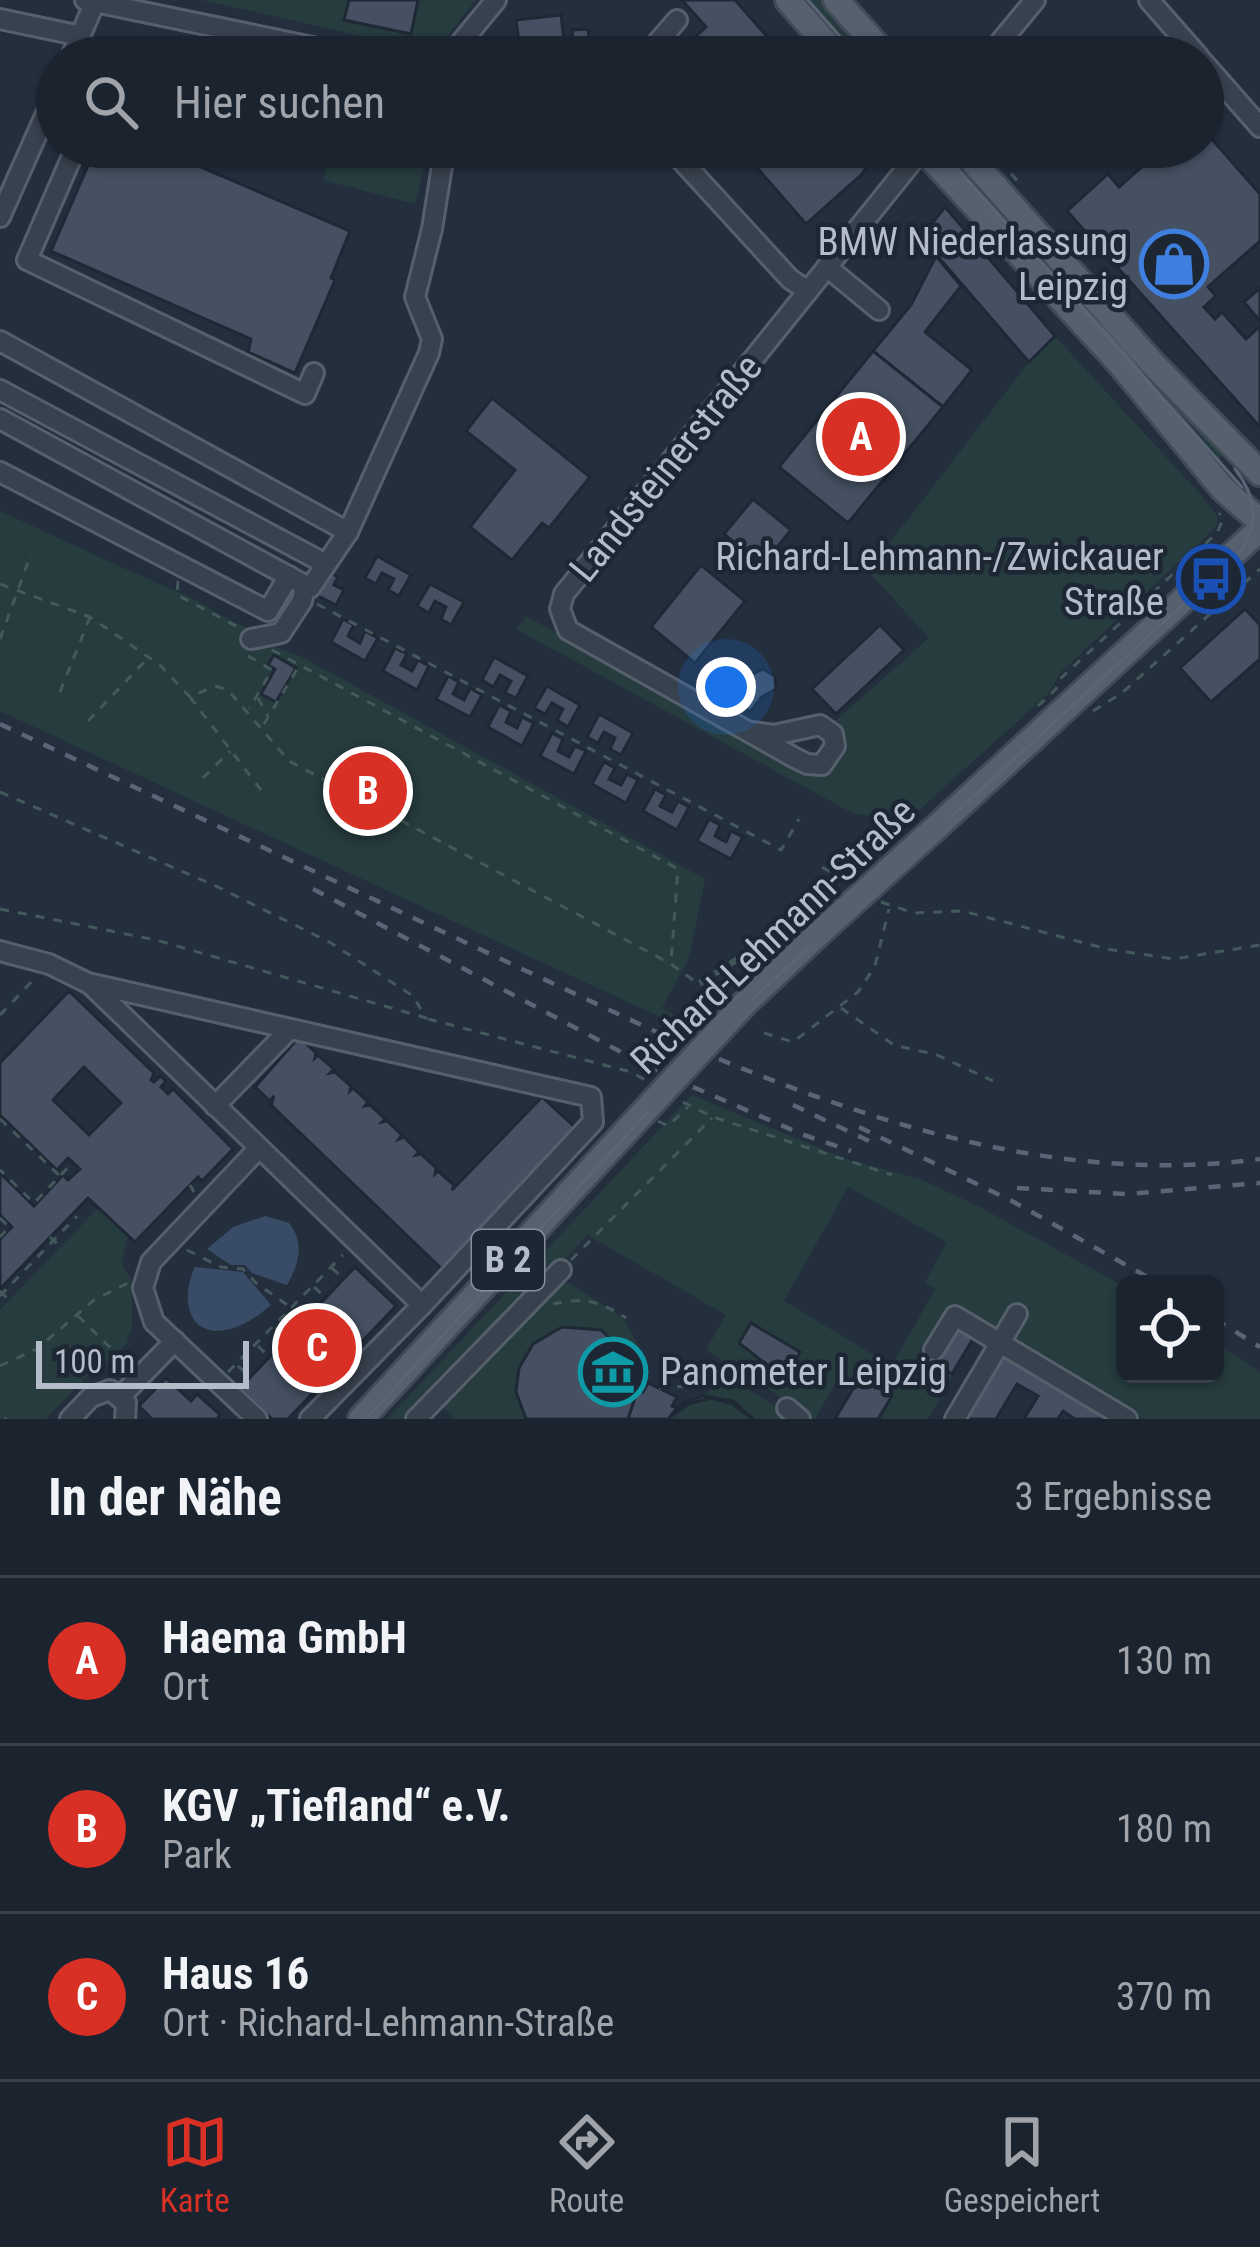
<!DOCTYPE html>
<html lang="de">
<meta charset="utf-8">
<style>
:root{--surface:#1b232e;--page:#282f3a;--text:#f1f3f6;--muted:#a0a4aa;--line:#39404a;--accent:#d93025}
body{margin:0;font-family:"Roboto Condensed",sans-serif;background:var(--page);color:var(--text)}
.controls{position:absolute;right:36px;bottom:36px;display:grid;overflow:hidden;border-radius:18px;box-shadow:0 3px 9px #0004}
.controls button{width:108px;height:108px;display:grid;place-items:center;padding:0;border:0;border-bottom:3px solid var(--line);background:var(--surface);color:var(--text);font:60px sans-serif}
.scale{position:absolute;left:36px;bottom:30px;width:213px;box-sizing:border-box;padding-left:12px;border:6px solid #b4bcc9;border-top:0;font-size:33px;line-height:42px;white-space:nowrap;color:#b4bcc9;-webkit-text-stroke:9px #1d2633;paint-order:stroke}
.you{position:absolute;left:726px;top:687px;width:42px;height:42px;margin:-30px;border:9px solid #fff;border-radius:50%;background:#1a73e8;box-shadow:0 0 0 18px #1a73e833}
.badge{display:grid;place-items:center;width:78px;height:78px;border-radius:50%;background:var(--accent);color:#fff;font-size:39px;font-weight:700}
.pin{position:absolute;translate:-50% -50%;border:6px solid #fff;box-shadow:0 3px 12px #0006}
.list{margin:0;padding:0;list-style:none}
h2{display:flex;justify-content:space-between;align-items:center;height:156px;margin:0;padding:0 48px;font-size:51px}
h2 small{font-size:39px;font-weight:400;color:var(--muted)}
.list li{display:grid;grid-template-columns:78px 1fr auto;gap:36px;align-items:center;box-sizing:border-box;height:168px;padding:0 48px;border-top:3px solid var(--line)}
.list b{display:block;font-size:45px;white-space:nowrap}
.list p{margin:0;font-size:39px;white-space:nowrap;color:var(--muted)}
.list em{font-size:39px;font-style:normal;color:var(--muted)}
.icon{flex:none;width:66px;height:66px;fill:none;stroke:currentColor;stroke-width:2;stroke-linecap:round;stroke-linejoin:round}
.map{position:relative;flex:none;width:1260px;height:1419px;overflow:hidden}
.search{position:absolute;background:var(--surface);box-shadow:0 3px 9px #0004;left:36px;right:36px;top:36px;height:132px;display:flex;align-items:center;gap:30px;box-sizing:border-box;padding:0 42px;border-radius:66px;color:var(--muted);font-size:45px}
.sheet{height:660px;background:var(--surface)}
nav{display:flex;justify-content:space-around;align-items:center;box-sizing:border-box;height:168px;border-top:3px solid var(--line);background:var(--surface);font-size:33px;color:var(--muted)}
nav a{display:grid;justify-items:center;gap:6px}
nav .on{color:var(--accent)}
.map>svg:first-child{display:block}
</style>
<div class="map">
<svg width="1260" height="1419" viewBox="0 0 1260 1419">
<rect width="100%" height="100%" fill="#242f3e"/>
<g fill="#263c3f" fill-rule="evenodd">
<polygon points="201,0 476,0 434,52"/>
<polygon points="796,0 827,0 878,57 846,57"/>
<polygon points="331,147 409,163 411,156 426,159 415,204 323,180"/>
<polygon points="930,147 951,147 1243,464 1238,469 1224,455 1215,462"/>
<polygon points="1055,336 1202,496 1217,516 1217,526 1061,672 1048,694 919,810 906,802 891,817 854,814 516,629 526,616 801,769 816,773 833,770 844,755 846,735 835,721 929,638 868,571 1029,362"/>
<path d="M0,511C59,538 119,567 179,592C206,603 234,627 262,632V642L302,657L705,879L689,958L662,1008L693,1026L690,1030L658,1016L0,711Z"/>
<path d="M692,1095L846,1159L920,1179L978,1206L1125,1287V1374H1215V1342L1260,1372V1419H1143L950,1303L918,1354L953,1376L928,1419H879L892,1396L861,1377L850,1393L835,1384L815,1419L706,1350L726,1315L587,1235L561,1264L545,1271L404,1419H387ZM848,1187L947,1242L925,1282L935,1289L892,1366L784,1301Z"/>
<polygon points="98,1208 128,1236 122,1263 132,1282 132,1332 126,1338 129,1341 103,1367 99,1364 46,1419 0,1419 0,1310"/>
<polygon points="569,1283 623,1318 647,1361 631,1369 635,1419 455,1419 440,1405 551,1285"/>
<polygon points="725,1377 729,1377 795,1419 669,1419 705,1396 717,1380"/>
</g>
<g fill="#394c67">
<path d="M265,1216L289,1223C305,1243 299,1264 287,1285L252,1273L245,1265H231L207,1249L233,1227Z"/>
<path d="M195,1267L243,1272L271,1305C259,1315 246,1325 230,1329C187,1340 180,1297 195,1267Z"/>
</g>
<g fill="#455162" stroke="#1f2835" stroke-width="3" fill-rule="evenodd">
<polygon points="349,0 418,0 411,34 344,20"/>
<polygon points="682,0 735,0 785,57 673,57 706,27"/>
<polygon points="561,15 566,57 521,57 516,20"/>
<polygon points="588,29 591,54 574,56 572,30"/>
<polygon points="1203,129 1260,194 1260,241 1208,287 1216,296 1204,307 1215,319 1222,312 1246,339 1260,326 1260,427 1067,211 1108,174 1119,187 1164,147 1203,147"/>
<polygon points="96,147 154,147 350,231 331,278 335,280 295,373 248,352 251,339 51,251"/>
<polygon points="343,147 379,147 377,157 342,151"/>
<polygon points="379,147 413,147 410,164 377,157"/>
<polygon points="739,147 879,147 862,174 806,224"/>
<polygon points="945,207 1055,336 1029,362 921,237"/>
<polygon points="936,256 961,286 925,332 972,370 943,407 873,351 911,305"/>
<polygon points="1260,288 1260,321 1244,302"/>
<polygon points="873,351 943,407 848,523 779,467"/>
<polygon points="492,398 590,477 549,528 542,523 512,560 470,527 515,470 466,431"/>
<polygon points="753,499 791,530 762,566 724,534"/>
<polygon points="377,556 411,575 399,596 388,590 394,579 382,573 376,584 365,578"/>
<polygon points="701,565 745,601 695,663 651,627"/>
<polygon points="325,570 338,577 334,585 344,590 336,605 312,593"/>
<polygon points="430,584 464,602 451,625 441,619 446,607 435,601 429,613 417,606"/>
<polygon points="1245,609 1260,625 1260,659 1211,702 1180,668"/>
<polygon points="343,619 354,625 348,636 360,643 365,631 378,638 365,661 331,642"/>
<polygon points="880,625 904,650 836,714 812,689"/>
<polygon points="395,648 407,654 401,665 412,671 418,660 429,666 417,690 383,671"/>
<polygon points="274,655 296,668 276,702 261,694 275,669 268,665"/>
<polygon points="494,657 528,676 516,698 505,693 511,681 500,675 493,687 482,680"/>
<polygon points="763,669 775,676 776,689 762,697 750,712 715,685 723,676 743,693 751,675"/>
<polygon points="448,676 459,682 453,694 464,700 470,688 482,695 470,717 436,699"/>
<polygon points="547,686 580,705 568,727 557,720 563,709 552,703 545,714 534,708"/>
<polygon points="499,705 511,711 506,722 517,728 522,717 534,723 522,746 488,727"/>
<polygon points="599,714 633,733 621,755 610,749 615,738 604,732 598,743 587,737"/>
<polygon points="552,733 563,739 558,751 569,757 575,746 586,751 574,774 540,756"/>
<polygon points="604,762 615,768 609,779 621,785 627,774 638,780 626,803 592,784"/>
<polygon points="655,789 666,795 660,806 672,812 678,801 689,807 677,830 643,811"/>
<polygon points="709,819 720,825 715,836 726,842 731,831 743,837 731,859 697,841"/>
<path d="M69,991L154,1073L151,1080L154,1082L160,1076L166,1081L161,1087L168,1094L173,1089L233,1149L202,1181L198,1177L135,1242L88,1198L0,1289V1239L12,1227L0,1215V1173L34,1206L63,1175L68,1180L80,1169L68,1158L57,1170L0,1115V1063ZM84,1067L121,1103L89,1135L53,1100Z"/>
<polygon points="299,1037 316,1053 315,1058 318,1055 334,1069 330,1073 335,1072 351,1086 350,1091 353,1088 368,1102 365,1106 370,1105 385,1119 382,1122 387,1121 402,1135 399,1139 404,1137 419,1152 416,1155 421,1154 436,1168 435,1174 438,1171 454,1185 452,1190 542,1097 579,1131 444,1271 271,1105 274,1096 270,1101 255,1087"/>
<polygon points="355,1267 396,1306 288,1419 272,1419 240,1388"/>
<polygon points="751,1323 800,1352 789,1372 773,1363 771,1368 739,1343"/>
<polygon points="562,1327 601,1330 630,1356 638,1389 628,1419 526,1419 516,1392 519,1368 533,1344"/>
<polygon points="959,1328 974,1337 952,1374 937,1364"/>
<polygon points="1006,1353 1115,1419 1075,1419 1063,1411 1058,1419 1024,1419 1038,1396 1017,1384 996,1419 966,1419"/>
<polygon points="860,1377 892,1396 878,1419 835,1419"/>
<polygon points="166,1378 191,1401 197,1394 220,1415 217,1419 152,1419 139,1406"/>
<polygon points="648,1383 677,1397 672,1406 677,1408 668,1419 628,1419 638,1389 643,1392"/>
<polygon points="703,1396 733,1401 753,1419 731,1403 711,1398 687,1404 668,1419 685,1402"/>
</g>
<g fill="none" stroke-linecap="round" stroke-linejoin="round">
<defs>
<g id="minor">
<polyline points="85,0 361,57"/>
<polyline points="1149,0 1199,57"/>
<polyline points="0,19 81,36"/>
<polyline points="71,57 95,2"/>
<polyline points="449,57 496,0"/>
<polyline points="645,57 677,20"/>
<polyline points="988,57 1035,0"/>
<polyline points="1203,62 1260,127"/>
<polyline points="76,147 27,260 305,394 314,373"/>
<polyline points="669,147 790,279 808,291"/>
<polyline points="0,217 57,89"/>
<polyline points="827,267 879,310"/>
<polyline points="0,341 348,532"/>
<polyline points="0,390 324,563"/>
<polyline points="0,419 310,588 348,532 429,353 432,339 415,297 432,229 445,147"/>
<polyline points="0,472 268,611 289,576"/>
<polyline points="251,639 281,633 302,601 305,585"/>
<polyline points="752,732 774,735 820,725 833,734 835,746 822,765 807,764 795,758 568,630 560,609 564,594 923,148"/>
<polyline points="0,951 49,964 88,983 591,1097 593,1122 422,1305"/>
<polyline points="92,986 422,1305 310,1419"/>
<polyline points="215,1106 290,1029"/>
<polyline points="934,1350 955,1316 1127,1419"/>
<polyline points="121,1396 175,1341"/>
<polyline points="787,1408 800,1419"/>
<polyline points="70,1419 91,1397 110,1390 126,1403 125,1419"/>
<polyline points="257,1419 154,1322 143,1288 151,1262 259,1148"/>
<polyline points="416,1419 561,1270"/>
<polyline points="955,1419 1017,1314"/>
</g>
<g id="major">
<polyline points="788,0 838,57"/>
<polyline points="836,0 887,57"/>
<polyline points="921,147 1117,360 1223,489 1260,521"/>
<polyline points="960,147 1153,364 1260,473"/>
<polyline points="941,823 1260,529"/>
<polyline points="744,1004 815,937"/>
<polyline points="361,1419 654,1101"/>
</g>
</defs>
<use href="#minor" stroke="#565f6c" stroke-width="24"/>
<use href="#major" stroke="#414a57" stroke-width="30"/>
<g stroke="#44595c" stroke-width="3" stroke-dasharray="9 9" stroke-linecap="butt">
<polyline points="987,147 1022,186"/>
<polyline points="178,581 177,595 240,628"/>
<polyline points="0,584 90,617 160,665 190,697 215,686 228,690 289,761 671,964 700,985 767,942 779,936 786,938"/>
<polyline points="317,604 781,850 799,819"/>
<polyline points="0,639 31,554"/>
<polyline points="272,650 678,869 671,962"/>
<polyline points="248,656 272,670 249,709"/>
<polyline points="60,692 90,617"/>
<polyline points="190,697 261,790"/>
<polyline points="258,698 268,716"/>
<polyline points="1038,706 1056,689 1060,679 1217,533 1223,519 1219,513"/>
<polyline points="1093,711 1122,693 1260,569"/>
<polyline points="88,721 148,658"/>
<polyline points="264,724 299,666"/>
<polyline points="203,778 230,751"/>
<polyline points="0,792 218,887 331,943 413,996 426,1018 156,940 0,909"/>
<polyline points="822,867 847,882"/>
<polyline points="881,902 914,913 963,911 1107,949 1174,959 1260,945"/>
<polyline points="699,982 746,952"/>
<polyline points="841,1008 894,1045 937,1055 993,1081"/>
<polyline points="0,1015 36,977"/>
<polyline points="428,1019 631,1072 649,1082"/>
<polyline points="764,1033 793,1042 858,992 875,966 889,909"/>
<polyline points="683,1102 713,1117 892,1175"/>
<polyline points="0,1119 60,1176 34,1203 0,1170"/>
<polyline points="658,1121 668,1126 688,1107"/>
<polyline points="61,1175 73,1162"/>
<polyline points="190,1185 194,1192"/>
<polyline points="0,1218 9,1227 0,1237"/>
<polyline points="50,1237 61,1247"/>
<polyline points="187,1250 221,1267 243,1269 256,1283 306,1318"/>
<polyline points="571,1260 712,1118"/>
<polyline points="332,1268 344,1279"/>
<polyline points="314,1287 326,1298"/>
<polyline points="0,1291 9,1300"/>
<polyline points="0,1296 77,1216"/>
<path d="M553,1304C584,1297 599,1301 626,1318"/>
<polyline points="78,1316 127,1364"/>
<polyline points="275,1328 287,1339"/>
<polyline points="258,1346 269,1357"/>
<polyline points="0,1366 37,1349 94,1300 128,1283"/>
<polyline points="238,1366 250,1377"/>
<polyline points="228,1372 343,1255"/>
<polyline points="659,1388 703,1385 717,1365"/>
<polyline points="4,1419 7,1419"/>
</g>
<use href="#minor" stroke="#38414e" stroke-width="18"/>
<use href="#major" stroke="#56606e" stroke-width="24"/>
<g stroke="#5a6575" stroke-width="3">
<polyline points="808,0 858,57"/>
<polyline points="938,147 1242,487"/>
<path d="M366,1419L746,1005L1241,551C1260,522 1256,496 1235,469"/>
</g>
<g stroke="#5a6575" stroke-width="4.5" stroke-dasharray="12 12" stroke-linecap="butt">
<polyline points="0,724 682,1044"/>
<polyline points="313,889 657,1071"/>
<path d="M719,1059C891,1130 1072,1184 1260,1159"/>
<polyline points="693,1087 804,1135 851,1151"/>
<polyline points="793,1105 869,1141"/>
<polyline points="859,1127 1012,1201 1160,1284"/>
<polyline points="1017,1188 1127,1194 1260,1183"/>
<polyline points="1215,1319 1260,1347"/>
</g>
<defs>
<g id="major-bridge">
<polyline points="815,937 941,823"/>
<polyline points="654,1101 744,1004"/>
</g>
</defs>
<use href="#major-bridge" stroke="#414a57" stroke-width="30" stroke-linecap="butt"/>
<use href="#major-bridge" stroke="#56606e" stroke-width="24"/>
</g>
<defs>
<symbol id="shop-ring" viewBox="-11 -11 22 22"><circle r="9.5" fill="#1d2633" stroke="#3f7fe0" stroke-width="1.5"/><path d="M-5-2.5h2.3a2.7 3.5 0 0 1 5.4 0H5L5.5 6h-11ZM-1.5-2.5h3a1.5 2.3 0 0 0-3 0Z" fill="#3f7fe0"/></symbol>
<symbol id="bus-ring" viewBox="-11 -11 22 22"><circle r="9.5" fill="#1d2633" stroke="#1a4fb4" stroke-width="1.5"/><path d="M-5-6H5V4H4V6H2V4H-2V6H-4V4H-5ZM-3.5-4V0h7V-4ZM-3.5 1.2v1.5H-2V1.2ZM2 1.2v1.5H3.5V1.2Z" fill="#1a4fb4"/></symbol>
<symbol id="museum-ring" viewBox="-11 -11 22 22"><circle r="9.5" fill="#1d2633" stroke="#0f9aa8" stroke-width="1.5"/><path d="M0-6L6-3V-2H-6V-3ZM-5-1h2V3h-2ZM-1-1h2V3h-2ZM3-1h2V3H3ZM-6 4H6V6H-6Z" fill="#0f9aa8"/></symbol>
</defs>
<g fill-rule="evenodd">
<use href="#shop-ring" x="1136" y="226" width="76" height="76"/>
<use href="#bus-ring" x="1173" y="541" width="76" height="76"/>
<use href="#museum-ring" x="575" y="1334" width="76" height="76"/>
</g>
<g text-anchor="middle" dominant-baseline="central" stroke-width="9" stroke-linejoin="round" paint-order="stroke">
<rect fill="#1d2633" stroke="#878f9c" stroke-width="3" x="472" y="1230" width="72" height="60" rx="9"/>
<g font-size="36" font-weight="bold" fill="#b4bcc9">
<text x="508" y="1260">B 2</text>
</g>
<g font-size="39" fill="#b4bcc9" stroke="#1d2633" text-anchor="end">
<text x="1128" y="242">BMW Niederlassung<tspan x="1128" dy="45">Leipzig</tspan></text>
<text x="1164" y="557">Richard-Lehmann-/Zwickauer<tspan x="1164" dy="45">Straße</tspan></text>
<text x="660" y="1372" text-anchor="start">Panometer Leipzig</text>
</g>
<g font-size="39" fill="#b4bcc9" stroke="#1d2633">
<text transform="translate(666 468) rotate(-51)">Landsteinerstraße</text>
<text transform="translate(773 936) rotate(-44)">Richard-Lehmann-Straße</text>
</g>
</g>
</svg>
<div class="controls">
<button><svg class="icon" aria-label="locate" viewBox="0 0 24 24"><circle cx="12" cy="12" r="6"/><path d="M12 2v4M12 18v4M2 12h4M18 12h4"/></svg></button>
</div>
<div class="scale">100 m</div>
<div class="you"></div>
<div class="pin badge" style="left:861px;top:437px">A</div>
<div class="pin badge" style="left:368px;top:791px">B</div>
<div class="pin badge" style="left:317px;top:1348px">C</div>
<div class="search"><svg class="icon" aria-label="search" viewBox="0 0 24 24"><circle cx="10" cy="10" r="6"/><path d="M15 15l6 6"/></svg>Hier suchen</div>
</div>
<section class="sheet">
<h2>In der Nähe<small>3 Ergebnisse</small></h2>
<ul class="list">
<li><span class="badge">A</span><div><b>Haema GmbH</b><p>Ort</p></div><em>130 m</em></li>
<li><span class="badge">B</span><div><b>KGV „Tiefland“ e.V.</b><p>Park</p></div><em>180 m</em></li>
<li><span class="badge">C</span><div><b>Haus 16</b><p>Ort · Richard-Lehmann-Straße</p></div><em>370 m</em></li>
</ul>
</section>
<nav>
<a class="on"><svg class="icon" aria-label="map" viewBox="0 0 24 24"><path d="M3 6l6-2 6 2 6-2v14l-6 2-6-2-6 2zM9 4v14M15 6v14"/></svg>Karte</a>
<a><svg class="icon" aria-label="directions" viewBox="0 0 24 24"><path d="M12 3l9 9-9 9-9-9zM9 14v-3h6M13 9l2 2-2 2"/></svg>Route</a>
<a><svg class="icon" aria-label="saved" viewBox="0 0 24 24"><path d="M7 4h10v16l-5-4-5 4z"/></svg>Gespeichert</a>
</nav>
